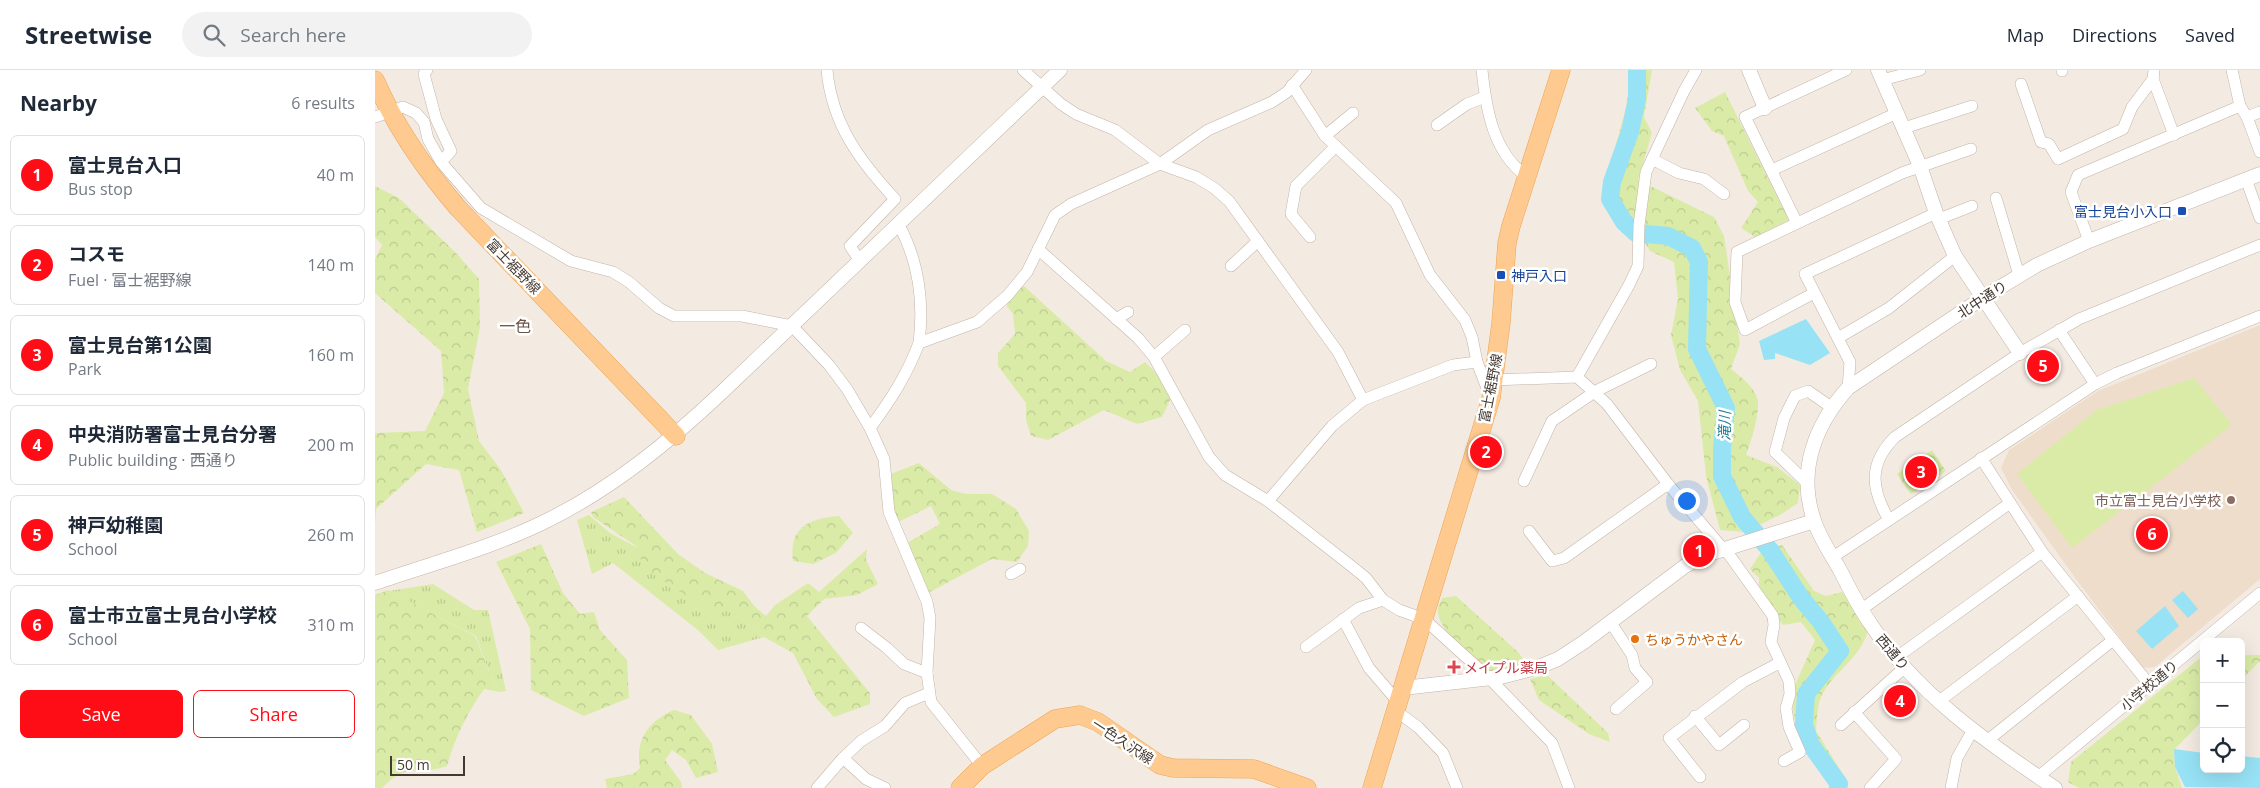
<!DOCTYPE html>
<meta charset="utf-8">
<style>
:root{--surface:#fff;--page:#f2f2f3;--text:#1f2937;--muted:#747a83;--line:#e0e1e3;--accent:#ff0d17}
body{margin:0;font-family:"Open Sans","Noto Sans JP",sans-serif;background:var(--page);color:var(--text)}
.controls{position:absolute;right:15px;bottom:15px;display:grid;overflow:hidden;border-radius:8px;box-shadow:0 5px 20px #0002}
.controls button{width:45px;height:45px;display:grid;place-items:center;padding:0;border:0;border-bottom:1px solid var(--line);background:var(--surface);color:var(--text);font:25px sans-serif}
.scale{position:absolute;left:15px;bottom:12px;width:75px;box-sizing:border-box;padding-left:5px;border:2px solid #453a32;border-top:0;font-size:14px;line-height:18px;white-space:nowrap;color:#453a32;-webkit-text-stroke:4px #fff;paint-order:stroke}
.you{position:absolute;left:1311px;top:430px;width:18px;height:18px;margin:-12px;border:4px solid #fff;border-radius:50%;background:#1a73e8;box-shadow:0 0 0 8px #1a73e833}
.badge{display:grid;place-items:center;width:32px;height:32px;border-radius:50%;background:var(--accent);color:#fff;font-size:16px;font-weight:700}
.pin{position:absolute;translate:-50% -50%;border:2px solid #fff;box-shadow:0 1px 5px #0006}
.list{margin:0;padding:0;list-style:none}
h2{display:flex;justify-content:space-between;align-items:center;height:65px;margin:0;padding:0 20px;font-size:21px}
h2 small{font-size:16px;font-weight:400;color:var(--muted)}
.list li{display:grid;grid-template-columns:32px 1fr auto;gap:15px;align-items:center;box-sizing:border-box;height:80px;margin:0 10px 10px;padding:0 10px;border:1px solid var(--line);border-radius:8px}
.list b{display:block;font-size:19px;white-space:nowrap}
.list p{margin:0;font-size:16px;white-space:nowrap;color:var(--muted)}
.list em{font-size:16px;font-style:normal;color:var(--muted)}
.actions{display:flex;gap:10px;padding:15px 20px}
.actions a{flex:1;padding:11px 0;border:1px solid var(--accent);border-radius:8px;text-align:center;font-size:18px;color:var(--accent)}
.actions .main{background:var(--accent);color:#fff}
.icon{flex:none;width:28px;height:28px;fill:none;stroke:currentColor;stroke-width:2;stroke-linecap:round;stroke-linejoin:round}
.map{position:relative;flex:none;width:1885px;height:718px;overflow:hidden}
header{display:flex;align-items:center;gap:30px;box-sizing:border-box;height:70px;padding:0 25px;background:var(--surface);border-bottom:1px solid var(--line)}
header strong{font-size:24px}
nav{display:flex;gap:28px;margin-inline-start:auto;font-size:18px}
.search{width:350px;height:45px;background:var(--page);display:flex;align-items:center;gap:12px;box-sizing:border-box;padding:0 18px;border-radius:28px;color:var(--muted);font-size:19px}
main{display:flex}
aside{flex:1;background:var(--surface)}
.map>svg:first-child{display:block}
</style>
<header>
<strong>Streetwise</strong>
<div class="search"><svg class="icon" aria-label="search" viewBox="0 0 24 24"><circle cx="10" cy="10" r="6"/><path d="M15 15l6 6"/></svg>Search here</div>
<nav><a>Map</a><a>Directions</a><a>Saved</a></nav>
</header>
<main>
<aside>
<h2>Nearby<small>6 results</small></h2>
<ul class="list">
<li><span class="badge">1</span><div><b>富士見台入口</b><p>Bus stop</p></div><em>40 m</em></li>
<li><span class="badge">2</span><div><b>コスモ</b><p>Fuel · 富士裾野線</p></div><em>140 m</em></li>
<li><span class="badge">3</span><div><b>富士見台第1公園</b><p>Park</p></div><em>160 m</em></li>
<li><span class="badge">4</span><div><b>中央消防署富士見台分署</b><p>Public building · 西通り</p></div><em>200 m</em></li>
<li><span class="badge">5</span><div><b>神戸幼稚園</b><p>School</p></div><em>260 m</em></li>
<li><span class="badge">6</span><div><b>富士市立富士見台小学校</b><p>School</p></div><em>310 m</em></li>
</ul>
<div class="actions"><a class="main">Save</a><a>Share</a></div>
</aside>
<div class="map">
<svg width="1885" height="718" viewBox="0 0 1885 718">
<defs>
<pattern id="grass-tufts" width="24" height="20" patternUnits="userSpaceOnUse" patternTransform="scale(1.25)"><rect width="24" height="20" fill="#daeba7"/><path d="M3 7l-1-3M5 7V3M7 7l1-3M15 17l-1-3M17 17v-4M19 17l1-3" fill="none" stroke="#bcca90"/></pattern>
<pattern id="forest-crowns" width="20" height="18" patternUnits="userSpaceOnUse" patternTransform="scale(1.25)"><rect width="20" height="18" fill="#daeba7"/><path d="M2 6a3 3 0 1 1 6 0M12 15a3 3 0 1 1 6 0" fill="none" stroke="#bcca90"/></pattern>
</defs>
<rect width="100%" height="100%" fill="#f3ebe2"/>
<polygon fill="#eeddcb" points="1885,255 1885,509 1780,597 1768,598 1701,509 1637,420 1626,398 1634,380 1723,321"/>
<g fill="url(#grass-tufts)">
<polygon points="214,445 235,463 263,478 270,498 340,544 351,538 389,567 343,580 324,561 238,493 217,504 202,450"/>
<polygon points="58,514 99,540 113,540 131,621 125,622 115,604 101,566 14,521"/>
</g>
<g fill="url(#forest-crowns)">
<path d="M1256,0H1277L1269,47L1277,63L1263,110L1339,147L1349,166L1365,274L1356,299C1366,307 1382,319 1383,332C1384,347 1376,371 1371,385L1402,397L1425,415L1423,433L1405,445L1369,462L1345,460L1331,406L1323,331L1305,300L1296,265L1303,229L1299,192L1275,181L1246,135L1241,119L1238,85L1251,38Z"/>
<polygon points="1350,22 1414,150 1380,167 1366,158 1383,132 1373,121 1349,66 1337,61 1320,38"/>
<polygon points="0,116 24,128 81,183 104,209 105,257 93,319 104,371 126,400 149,443 102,462 84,400 51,394 1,439 0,457 0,363 50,361 69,323 66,281 0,223 0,189 7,175 0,167"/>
<polygon points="649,216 731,291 755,302 770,292 799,322 787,347 762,354 729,340 673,370 656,366 651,350 651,333 623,296 623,283 640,264 638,244 632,236 632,226"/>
<polygon points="1557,380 1571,401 1536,424 1522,404"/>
<polygon points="544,393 576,420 591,424 617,424 641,439 654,461 653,476 642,492 617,489 553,523 532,473 565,454 556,436 519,454 513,405"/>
<polygon points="249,427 303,484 330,503 368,521 380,537 391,546 400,535 433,513 444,522 492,479 491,490 503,514 482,525 449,529 432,546 495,623 495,634 459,647 442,629 418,583 389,567 352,539 340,545 269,498 261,476 218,447 216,442"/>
<path d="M464,446L478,463L461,483L438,494L418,491C413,458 434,448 464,446Z"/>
<polygon points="166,474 188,523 205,544 219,542 225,560 252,590 254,628 209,646 156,620 155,559 121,492"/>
<path d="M1407,475L1439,521L1451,526L1467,522L1494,556C1488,587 1462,598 1448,623C1442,633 1442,650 1441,661L1474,714L1464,718H1456L1423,670L1418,638L1420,615L1440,570L1426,552L1408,555L1384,522V508L1375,499L1387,481Z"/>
<path d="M13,520L100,566L115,604L125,622L109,619C92,644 80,667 72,696C41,707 36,689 7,718H0V525Z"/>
<path d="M1081,526L1144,583L1151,594L1113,604C1100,591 1060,558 1063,539C1063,536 1066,532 1067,528Z"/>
<polygon points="1829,585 1829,649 1799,680 1800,697 1807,718 1704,718 1693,712 1696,692"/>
<polygon points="1866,585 1885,585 1885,591 1866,610"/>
<polygon points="1172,605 1233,663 1235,672 1214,664 1164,630 1155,609"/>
<path d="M299,640L316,645L337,674L343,702L321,708L311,690L297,680L290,690L306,712L307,718H232L230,709L258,704L265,698C260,670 273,651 299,640Z"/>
</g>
<polygon fill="#daeba7" points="1819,308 1857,355 1697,478 1642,404 1722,340"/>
<g fill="#98e2f6">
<polygon points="1431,249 1455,283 1435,295 1400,283 1400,289 1389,290 1384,271"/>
<polygon points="1808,521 1823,539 1813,548 1797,530"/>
<polygon points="1790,536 1804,556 1777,579 1761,561"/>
<polygon points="1799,679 1829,683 1829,699 1866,699 1866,686 1885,688 1885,718 1810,717 1800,697"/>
</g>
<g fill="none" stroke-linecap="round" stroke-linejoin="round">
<polyline stroke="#98e2f6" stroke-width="18" points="1262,0 1262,29 1255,62 1237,112 1235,129 1249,152 1261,163 1293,166 1317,178 1324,192 1322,279 1351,338 1347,378 1347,406 1367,447 1395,480 1426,528 1446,552 1465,581 1431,624 1429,655 1436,675 1464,714 1463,718"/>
<defs>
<g id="minor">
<polyline points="52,0 49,4 61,49 76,81 66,92"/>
<path d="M452,0C457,54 484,90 520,129L475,176L485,191"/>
<polyline points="648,0 686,34 701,44 740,60 785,94 821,107 839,118 854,131 963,282 988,330"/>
<path d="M1107,0C1111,39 1118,82 1151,106"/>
<polyline points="1687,0 1687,1"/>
<polyline points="1779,0 1778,9 1799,65"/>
<polyline points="1857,0 1865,36 1872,47 1885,82"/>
<polyline points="1507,10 1545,0"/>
<polyline points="1646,14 1666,72 1674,74 1683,89 1748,59 1757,37 1778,9"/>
<polyline points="917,15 950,66 1021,133 1055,205 1090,250 1097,267 1102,292 1115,326"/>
<polyline points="0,47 28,37 41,43 49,52 53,69 66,92 106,138 196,191 238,202 254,212 284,238 299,246 367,246 417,256 454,295 472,319 495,358 509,389 514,442 552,532 555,548 552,603 556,632 607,696"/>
<polyline points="1872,47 1885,42"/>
<polyline points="1062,55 1092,34 1110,27"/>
<polyline points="1529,58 1597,36"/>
<polyline points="950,66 978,43"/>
<polyline points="1277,89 1304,103 1329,109 1349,124"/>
<polyline points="1397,100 1522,43"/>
<polyline points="1871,109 1885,148"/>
<polyline points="1621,128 1644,205"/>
<polyline points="1564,149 1597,136"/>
<polyline points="1422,153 1370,47 1471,0"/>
<path d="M524,155C544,192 549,232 544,273"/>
<polyline points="935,167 916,144 921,116 961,76"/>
<polyline points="1714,171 1696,122 1703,105 1865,36"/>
<polyline points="663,179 763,268 779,287 834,387 850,405 893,431 975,495 991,508 1008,530 1024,540 1049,549 1114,608 1177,673 1194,718"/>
<polyline points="856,196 883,171"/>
<polyline points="1439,223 1370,260 1360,232 1362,182 1527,103 1596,79"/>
<polyline points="741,249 753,242"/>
<polyline points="1684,260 1720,314"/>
<polyline points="1463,268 1514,238 1580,186"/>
<polyline points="779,287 810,260"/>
<polyline points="1202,307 1254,215 1263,196 1264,155 1271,102 1309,21 1321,0"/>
<polyline points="1118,310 1202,307 1232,334 1293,414 1349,480"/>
<polyline points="1473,318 1475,292 1430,204 1561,143"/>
<path d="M495,358C515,331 532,305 544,273L602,252L632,226L652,202L680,145L696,134L785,94L833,60L897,32L912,22L931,0"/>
<polyline points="1606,388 1667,482 1774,614"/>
<polyline points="1149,411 1177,351 1221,321 1276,294"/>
<polyline points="1432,413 1400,382 1409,348 1420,326 1433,321 1456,337"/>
<polyline points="893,431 957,356 988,330 1078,295 1102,292"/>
<path d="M1514,450C1496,419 1493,394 1520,367L1645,283L1704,249L1885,175"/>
<polyline points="1154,461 1177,491 1189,488 1293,414"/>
<polyline points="1350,479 1398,546 1399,555 1396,572 1414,611 1415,624 1411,638 1414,657 1425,682 1409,691"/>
<polyline points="1458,487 1720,314 1742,303 1885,246"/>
<polyline points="636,504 645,499"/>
<polyline points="1487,539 1635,433"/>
<polyline points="968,549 994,598 1024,633"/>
<polyline points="1236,553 1257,585 1260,598 1272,612 1241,639"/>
<polyline points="486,558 512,578 529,594 552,603"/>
<polyline points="931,577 984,538 1008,530"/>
<polyline points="1522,587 1667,482"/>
<polyline points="1563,632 1703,526"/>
<polyline points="1021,641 1043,657 1068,683 1082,718"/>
<polyline points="1479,642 1521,689 1495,718"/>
<polyline points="1320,646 1344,675 1369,655"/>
<polyline points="1466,655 1530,597"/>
<polyline points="1613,670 1738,570"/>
<polyline points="468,688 491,709 510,718"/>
<polyline points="1325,707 1294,668 1368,612 1404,593"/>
<polyline points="1663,707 1885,523"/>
<polyline points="442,718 468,688 486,671 510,656 530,633 554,623"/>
<polyline points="1576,718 1582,688 1598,660"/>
</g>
<g id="tertiary">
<polyline points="1374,0 1390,38"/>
<polyline points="1503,0 1545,96 1561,143 1580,186 1645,283"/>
<path d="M0,513C58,493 120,477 175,449C239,417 295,371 346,323L685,0"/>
<polyline points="1028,618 1126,607 1161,598 1183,589 1209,572 1310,496 1331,485 1439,451"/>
<path d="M1680,718C1611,672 1541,623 1495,553C1483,536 1474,518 1465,500C1456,484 1444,467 1439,450C1422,401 1440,355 1473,318L1609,227L1662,195L1714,171L1885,104"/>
</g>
<g id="primary">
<path d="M0,10C21,58 49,98 83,138L301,366"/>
<polyline points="585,718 607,696 680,649 705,645 723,652 785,695 798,698 879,699 932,718"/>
<polyline points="997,718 1116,328 1126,253 1132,173 1136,156 1186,0"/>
</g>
</defs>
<use href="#minor" stroke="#c2b3a7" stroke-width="12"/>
<use href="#tertiary" stroke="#c2b3a7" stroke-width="15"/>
<use href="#primary" stroke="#eea355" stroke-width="19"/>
<use href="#minor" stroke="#fff" stroke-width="11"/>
<use href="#tertiary" stroke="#fff" stroke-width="14"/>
<use href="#primary" stroke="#ffca8f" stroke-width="18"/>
</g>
<g fill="#1a4fb4" stroke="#fff" stroke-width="2">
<rect x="1802" y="136" width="10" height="10" rx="2.5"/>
<rect x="1121" y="200" width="10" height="10" rx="2.5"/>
</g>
<circle fill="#8d6e63" stroke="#fff" stroke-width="2" cx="1856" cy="430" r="5"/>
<circle fill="#e8710a" stroke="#fff" stroke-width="2" cx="1260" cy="569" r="5"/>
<path fill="#e0444e" stroke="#fff" stroke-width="2" d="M1076.5 589.5h5v5h5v5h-5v5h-5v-5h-5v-5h5z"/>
<g text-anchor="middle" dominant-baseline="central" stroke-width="5" stroke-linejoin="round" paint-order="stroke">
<g font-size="14" fill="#164399" stroke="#fff" text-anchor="end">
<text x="1797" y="141">富士見台小入口</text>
<text x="1136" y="205" text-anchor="start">神戸入口</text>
</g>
<g font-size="14" fill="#453a32" stroke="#fff">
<text transform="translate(139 196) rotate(46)">富士裾野線</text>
<text transform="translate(1607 229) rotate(-33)">北中通り</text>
<text transform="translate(1115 318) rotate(-79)">富士裾野線</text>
<text transform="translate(1518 582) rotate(50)">西通り</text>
<text transform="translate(1774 615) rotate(-40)">小学校通り</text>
<text transform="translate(748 671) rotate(33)">一色久沢線</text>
</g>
<g font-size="14" fill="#785e54" stroke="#fff" text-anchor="end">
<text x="1846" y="430">市立富士見台小学校</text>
</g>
<g font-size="14" fill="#c56008" stroke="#fff" text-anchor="start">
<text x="1270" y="569">ちゅうかやさん</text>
</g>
<g font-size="14" fill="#be3a42" stroke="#fff" text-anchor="start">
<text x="1089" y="597">メイプル薬局</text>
</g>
<g font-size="15" font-style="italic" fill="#1f7c97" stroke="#fff">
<text transform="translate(1349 356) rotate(-89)">滝川</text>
</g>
<g font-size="16" fill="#695649" stroke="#fff">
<text x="140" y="256">一色</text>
</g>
</g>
</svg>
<div class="controls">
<button>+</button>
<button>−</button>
<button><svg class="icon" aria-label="locate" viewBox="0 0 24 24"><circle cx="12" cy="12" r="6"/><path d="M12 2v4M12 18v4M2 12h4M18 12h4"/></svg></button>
</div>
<div class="scale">50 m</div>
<div class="you"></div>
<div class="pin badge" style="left:1324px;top:481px">1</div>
<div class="pin badge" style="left:1111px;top:382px">2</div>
<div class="pin badge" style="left:1546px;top:402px">3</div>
<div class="pin badge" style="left:1525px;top:631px">4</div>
<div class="pin badge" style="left:1668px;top:296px">5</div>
<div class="pin badge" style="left:1777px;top:464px">6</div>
</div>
</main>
